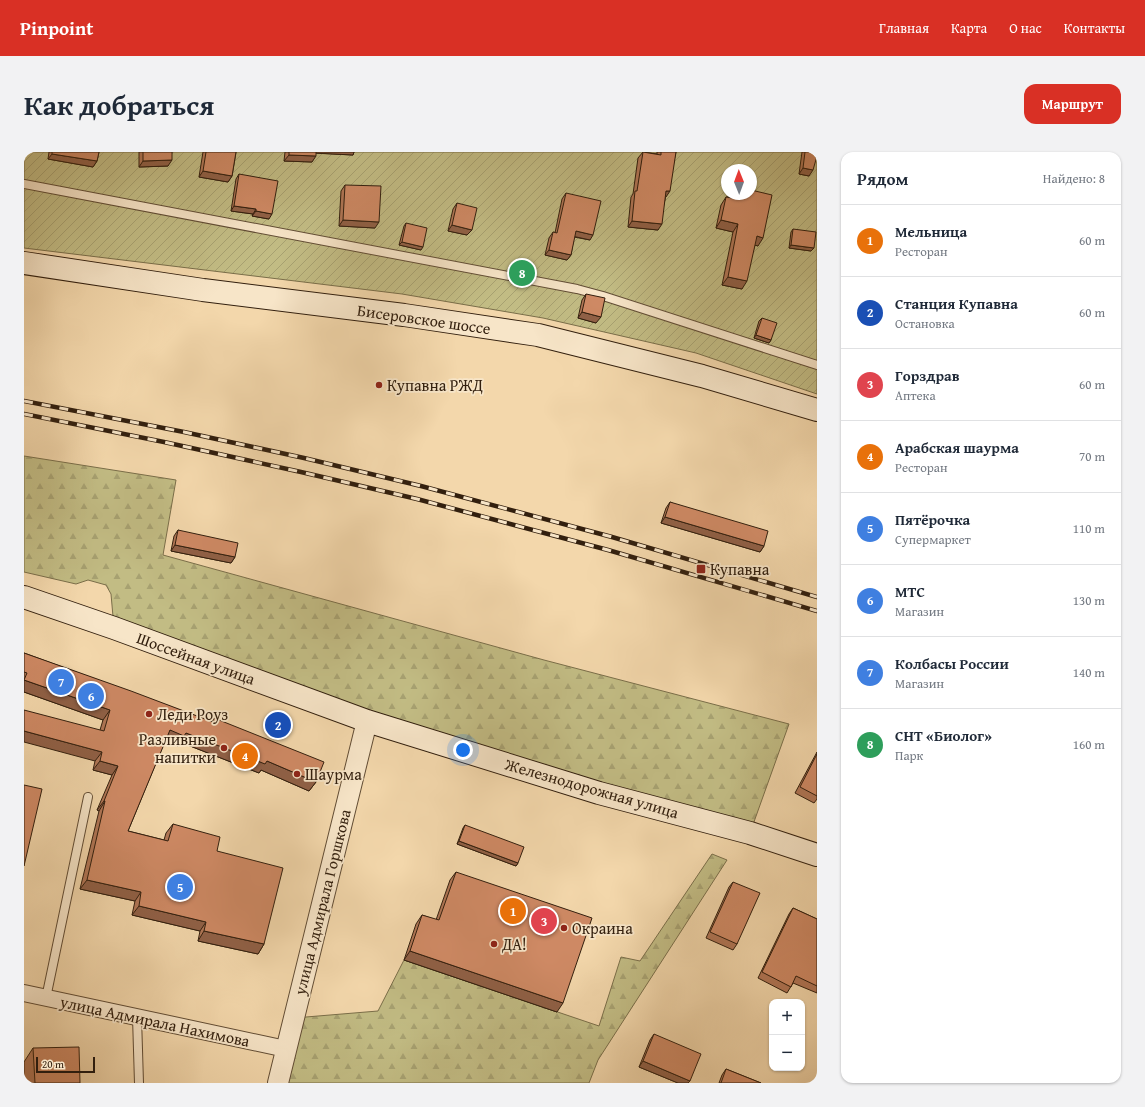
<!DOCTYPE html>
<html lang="ru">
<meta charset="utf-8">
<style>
:root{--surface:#fff;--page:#f2f2f3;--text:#1f2937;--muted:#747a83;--line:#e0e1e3;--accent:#d93025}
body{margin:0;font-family:"Gentium Book Plus",serif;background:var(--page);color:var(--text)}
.controls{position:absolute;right:12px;bottom:12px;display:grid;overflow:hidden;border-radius:8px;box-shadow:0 1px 3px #0004}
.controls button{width:36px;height:36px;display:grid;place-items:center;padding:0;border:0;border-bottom:1px solid var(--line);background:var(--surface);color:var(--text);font:20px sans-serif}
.compass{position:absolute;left:697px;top:12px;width:36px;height:36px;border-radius:50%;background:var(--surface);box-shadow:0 1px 3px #0004;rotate:359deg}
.scale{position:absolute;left:12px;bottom:10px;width:59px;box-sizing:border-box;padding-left:4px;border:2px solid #321f0e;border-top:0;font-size:11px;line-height:14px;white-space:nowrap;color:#321f0e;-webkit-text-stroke:3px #f7e5c8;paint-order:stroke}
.you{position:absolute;left:439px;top:598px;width:14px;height:14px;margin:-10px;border:3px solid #fff;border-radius:50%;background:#1a73e8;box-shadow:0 0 0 6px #1a73e833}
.badge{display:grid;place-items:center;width:26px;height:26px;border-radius:50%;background:var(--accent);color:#fff;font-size:13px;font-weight:700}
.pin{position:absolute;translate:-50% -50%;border:2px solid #fff;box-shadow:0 1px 4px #0006}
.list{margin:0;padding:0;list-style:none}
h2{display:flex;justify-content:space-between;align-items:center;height:52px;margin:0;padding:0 16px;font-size:17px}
h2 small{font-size:13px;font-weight:400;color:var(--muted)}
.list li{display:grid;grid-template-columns:26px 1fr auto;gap:12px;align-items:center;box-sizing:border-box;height:72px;padding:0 16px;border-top:1px solid var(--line)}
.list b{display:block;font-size:15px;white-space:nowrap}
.list p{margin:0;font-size:13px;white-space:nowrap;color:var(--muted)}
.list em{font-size:13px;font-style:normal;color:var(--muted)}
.map{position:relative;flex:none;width:793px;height:931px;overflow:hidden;border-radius:12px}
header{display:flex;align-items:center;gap:24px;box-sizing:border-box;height:56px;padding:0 20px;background:var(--accent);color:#fff}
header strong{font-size:19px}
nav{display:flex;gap:22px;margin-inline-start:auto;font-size:14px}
.intro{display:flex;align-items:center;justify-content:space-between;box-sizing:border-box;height:96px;padding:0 24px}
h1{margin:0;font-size:28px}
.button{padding:10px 18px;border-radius:12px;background:var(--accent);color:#fff;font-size:14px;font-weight:700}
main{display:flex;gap:24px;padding:0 24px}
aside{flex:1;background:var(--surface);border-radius:12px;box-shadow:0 1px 3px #0004}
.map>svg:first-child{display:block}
</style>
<header>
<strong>Pinpoint</strong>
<nav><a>Главная</a><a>Карта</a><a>О нас</a><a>Контакты</a></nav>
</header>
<div class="intro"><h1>Как добраться</h1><a class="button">Маршрут</a></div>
<main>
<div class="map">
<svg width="793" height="931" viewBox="0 0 793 931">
<defs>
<pattern id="forest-firs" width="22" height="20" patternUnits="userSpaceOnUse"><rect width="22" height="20" fill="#c2bc84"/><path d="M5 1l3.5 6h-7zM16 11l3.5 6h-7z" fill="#a7a171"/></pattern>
<pattern id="garden-furrows" width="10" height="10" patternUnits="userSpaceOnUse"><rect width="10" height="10" fill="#c2bc84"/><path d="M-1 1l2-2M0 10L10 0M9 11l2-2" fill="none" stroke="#a7a171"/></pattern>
</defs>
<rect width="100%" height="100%" fill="#f3d7ab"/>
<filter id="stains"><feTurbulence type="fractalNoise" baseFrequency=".005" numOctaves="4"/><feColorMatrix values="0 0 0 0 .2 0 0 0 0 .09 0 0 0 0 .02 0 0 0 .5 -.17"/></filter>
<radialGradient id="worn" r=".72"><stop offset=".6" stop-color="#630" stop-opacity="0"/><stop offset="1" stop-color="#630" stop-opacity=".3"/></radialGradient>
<g fill="url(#forest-firs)" stroke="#7a6e49">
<polygon points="0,304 152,328 139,403 520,508 765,572 726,681 90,476 87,442 82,433 64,428 52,432 0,420"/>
<polygon points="688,702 703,708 574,908 565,931 255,931 270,866 354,859 380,808 575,874 597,805 616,809"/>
</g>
<path fill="url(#garden-furrows)" stroke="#7a6e49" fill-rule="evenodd" d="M0,0H793V242L672,201L519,166L378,142L0,96ZM703,18H727V42H703Z"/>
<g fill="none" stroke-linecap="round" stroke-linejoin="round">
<defs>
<g id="service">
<polyline points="0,32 553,137 579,144 793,213"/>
<polyline points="22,846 64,645"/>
<polyline points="113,865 115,931"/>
</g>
<polyline id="minor" points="0,841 262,897"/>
<polyline id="tertiary" points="254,931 343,569"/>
<g id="secondary">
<polyline points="0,111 179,138 380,163 514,183 678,224 793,258"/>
<polyline points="0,445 90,476 343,569 575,641 726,681 793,703"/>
</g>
</defs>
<use href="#service" stroke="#624d35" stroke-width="10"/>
<use href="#minor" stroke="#624d35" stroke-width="18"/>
<use href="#tertiary" stroke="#624d35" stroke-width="22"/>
<use href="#secondary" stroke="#321f0e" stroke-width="24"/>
<use href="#service" stroke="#f7e5c8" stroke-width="8"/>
<use href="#minor" stroke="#f7e5c8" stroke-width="16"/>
<use href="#tertiary" stroke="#f7e5c8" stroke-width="20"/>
<use href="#secondary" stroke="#f7e5c8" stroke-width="22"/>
<defs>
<g id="rail">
<polyline points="0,249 160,280 280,306 397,334 588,385 793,445"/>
<polyline points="0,262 140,290 277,320 393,347 584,398 793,459"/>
</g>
</defs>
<use href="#rail" stroke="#321f0e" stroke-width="4.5"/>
<use href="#rail" stroke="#f7e5c8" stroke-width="3" stroke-dasharray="9" stroke-linecap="butt"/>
</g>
<g fill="#b17656" stroke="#321f0e">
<polygon points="25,0 75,0 73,9 69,15 24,7"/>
<polygon points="115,0 148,0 144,14 115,15"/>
<polygon points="179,0 212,0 208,24 204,30 175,25"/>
<polygon points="261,0 330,0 329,3 292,1 288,10 260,9"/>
<polygon points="619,0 633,2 633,0 652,0 634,78 604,75 607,45 609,42 614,6"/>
<polygon points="778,0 793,0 785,24 775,22"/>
<polygon points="215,22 245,67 228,64 229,62 207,59 212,27"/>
<polygon points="321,33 351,76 315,74 317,39"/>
<polygon points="542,41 566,88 550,85 547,103 543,108 521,103 525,86 529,80 531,81 538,47"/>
<polygon points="706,42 727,42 734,94 731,93 718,137 698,133 709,80 692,76 697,53 702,45 705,45"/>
<polygon points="433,51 443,83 424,79 429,57"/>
<polygon points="382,71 397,98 375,93 380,74"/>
<polygon points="769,77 790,96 787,99 765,96 767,80"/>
<polygon points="562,142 572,171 554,166 558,148"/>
<polygon points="738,166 747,188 745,191 730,186 735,169"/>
<polygon points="646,350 740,394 736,400 637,371 642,356"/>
<polygon points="154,378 211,405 207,411 147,399 150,384"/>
<polygon points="0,501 188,570 190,566 292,630 285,639 237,618 235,621 156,590 154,594 141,589 104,679 140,688 142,681 149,672 193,699 240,792 234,802 174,789 176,779 108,763 111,749 56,737 75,659 73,658 88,623 69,618 71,609 76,578 79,568 0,540"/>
<polygon points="793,600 793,647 790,651 771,641"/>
<polygon points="441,673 494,711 492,714 433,692 439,676"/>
<polygon points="432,720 533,860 380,808 392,772 398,763 412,768 426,728"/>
<polygon points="709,730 713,792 709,798 682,786 705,735"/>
<polygon points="769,756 793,767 793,841 769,831 763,841 734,826 765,762"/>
<polygon points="630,882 666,929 664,931 654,931 615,915 626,888"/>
<polygon points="9,896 56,931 0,931 0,910"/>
<polygon points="702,917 737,931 695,931 698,923"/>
</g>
<g fill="#906046" stroke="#321f0e">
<polygon points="289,0 330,0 329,3 288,1"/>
<polygon points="28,2 73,9 69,15 24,7"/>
<polygon points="265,3 292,4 288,10 260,9"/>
<polygon points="148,8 144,14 115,15 119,9"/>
<polygon points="779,16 789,18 785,24 775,22"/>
<polygon points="179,19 208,24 204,30 175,25"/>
<polygon points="642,39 646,39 642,45 638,45"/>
<polygon points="210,54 232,57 229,62 207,59"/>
<polygon points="232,59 248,62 245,67 228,64"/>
<polygon points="319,68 355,70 351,76 315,74"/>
<polygon points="697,68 714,72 709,80 692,76"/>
<polygon points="608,69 638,72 634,78 604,75"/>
<polygon points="428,73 448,78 443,83 424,79"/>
<polygon points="552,79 569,83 566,88 548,84"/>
<polygon points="733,84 739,86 734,94 727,92"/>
<polygon points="378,90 399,95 397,98 375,93"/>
<polygon points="767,93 790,96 787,99 765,96"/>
<polygon points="525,98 547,103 543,108 521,103"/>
<polygon points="704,125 723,129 718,137 698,133"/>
<polygon points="558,160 577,165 572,171 554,166"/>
<polygon points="732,183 747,188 745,191 730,186"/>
<polygon points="641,365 740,394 736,400 637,371"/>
<polygon points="151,393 211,405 207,411 147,399"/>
<polygon points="0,528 86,558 79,568 0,540"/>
<polygon points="146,578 162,581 243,609 292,630 285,639 237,618 235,621 156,590 154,594 139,588"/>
<polygon points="0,579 78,600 71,609 0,590"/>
<polygon points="76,609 94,614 88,623 69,618"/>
<polygon points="80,649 81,649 75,659 73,658"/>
<polygon points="435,689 494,711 492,714 433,692"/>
<polygon points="63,728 117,740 111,749 56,737"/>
<polygon points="115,754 182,770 176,779 108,763"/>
<polygon points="180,779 240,792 234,802 174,789"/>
<polygon points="386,799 539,851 533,860 380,808"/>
<polygon points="619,909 666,929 664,931 654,931 615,915"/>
</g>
<g fill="#ce8964" stroke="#321f0e">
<polygon points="28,0 75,0 73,9 28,2"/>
<polygon points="119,0 148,0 148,8 119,9"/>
<polygon points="182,0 212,0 208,24 179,19"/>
<polygon points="265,0 292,0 292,4 265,3"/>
<polygon points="619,0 637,3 637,0 652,0 646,39 642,39 638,72 608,69 611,39 613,39"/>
<polygon points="781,0 793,0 793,4 789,18 779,16"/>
<polygon points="215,22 254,29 248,62 232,59 232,57 210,54"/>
<polygon points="321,33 357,34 355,70 319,68"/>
<polygon points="727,38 748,43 739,86 733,84 723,129 704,125 714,72 697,68 702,45 709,46 710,42 727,42"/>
<polygon points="542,41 577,49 569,83 552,79 547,103 525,98 529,80 533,81"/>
<polygon points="433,51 453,56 448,78 428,73"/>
<polygon points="382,71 403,76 399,95 378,90"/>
<polygon points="769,77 792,80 790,96 767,93"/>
<polygon points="562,142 581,146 577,165 558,160"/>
<polygon points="738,166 753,171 747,188 732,183"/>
<polygon points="646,350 744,379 740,394 641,365"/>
<polygon points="154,378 214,391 211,405 151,393"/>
<polygon points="0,501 107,539 189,570 190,566 300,610 292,630 243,609 241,612 162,581 160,584 146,578 104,679 144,689 149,672 196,685 193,699 259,716 240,792 180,779 182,770 115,754 117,740 63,728 81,649 80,649 94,614 76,609 78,600 0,579 0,558 80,579 86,558 0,528 3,521 0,520"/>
<polygon points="793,602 793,644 776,635"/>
<polygon points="0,633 18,637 0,714"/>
<polygon points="441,673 500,695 494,711 435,689"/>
<polygon points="432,720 568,766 539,851 386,799 398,763 415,768"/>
<polygon points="709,730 736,741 713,792 686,780"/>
<polygon points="769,756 793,767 793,834 772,824 767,835 738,820"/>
<polygon points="630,882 677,902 666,929 619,909"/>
<polygon points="55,895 56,931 11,931 9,896"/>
<polygon points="702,917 737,931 697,931"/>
</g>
<g fill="#8f2418" stroke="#f7e5c8" stroke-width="1.5">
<circle cx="355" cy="233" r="4"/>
<rect x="672" y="412" width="10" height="10" rx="2"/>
<circle cx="125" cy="562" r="4"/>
<circle cx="200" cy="596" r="4"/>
<circle cx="273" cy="622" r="4"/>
<circle cx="540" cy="776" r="4"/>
<circle cx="470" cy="792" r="4"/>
</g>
<g text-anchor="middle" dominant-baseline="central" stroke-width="3.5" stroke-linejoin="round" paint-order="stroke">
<g font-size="16" fill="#321f0e" stroke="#f7e5c8">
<text transform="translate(400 167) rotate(8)">Бисеровское шоссе</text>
<text transform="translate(172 506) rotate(20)">Шоссейная улица</text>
<text transform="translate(568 636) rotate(16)">Железнодорожная улица</text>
<text transform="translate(298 750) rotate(-76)">улица Адмирала Горшкова</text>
<text transform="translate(131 869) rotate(12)">улица Адмирала Нахимова</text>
</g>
<g font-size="16" fill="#321f0e" stroke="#f7e5c8" text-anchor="start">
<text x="363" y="233">Купавна РЖД</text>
<text x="686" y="417">Купавна</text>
<text x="133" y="562">Леди Роуз</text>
<text x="192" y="587" text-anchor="end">Разливные<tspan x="192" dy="18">напитки</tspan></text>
<text x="281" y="622">Шаурма</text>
<text x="548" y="776">Окраина</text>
<text x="478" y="792">ДА!</text>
</g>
</g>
<rect width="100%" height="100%" filter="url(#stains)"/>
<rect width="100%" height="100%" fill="url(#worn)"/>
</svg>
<div class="controls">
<button>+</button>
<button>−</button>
</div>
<svg class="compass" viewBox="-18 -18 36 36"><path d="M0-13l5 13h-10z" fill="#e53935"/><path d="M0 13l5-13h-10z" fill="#747a83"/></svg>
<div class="scale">20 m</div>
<div class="you"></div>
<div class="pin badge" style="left:489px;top:759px;background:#e8710a">1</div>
<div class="pin badge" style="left:254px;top:573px;background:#1a4fb4">2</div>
<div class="pin badge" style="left:520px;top:769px;background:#e0444e">3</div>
<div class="pin badge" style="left:221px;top:604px;background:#e8710a">4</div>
<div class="pin badge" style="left:156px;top:735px;background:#3f7fe0">5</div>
<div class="pin badge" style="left:67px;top:544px;background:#3f7fe0">6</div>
<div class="pin badge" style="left:37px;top:530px;background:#3f7fe0">7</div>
<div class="pin badge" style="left:498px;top:121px;background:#2e9e5b">8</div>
</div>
<aside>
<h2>Рядом<small>Найдено: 8</small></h2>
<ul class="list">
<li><span class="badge" style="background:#e8710a">1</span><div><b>Мельница</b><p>Ресторан</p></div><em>60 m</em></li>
<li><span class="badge" style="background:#1a4fb4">2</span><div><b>Станция Купавна</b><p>Остановка</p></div><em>60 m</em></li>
<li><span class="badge" style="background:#e0444e">3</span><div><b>Горздрав</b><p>Аптека</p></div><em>60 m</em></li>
<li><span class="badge" style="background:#e8710a">4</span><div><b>Арабская шаурма</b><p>Ресторан</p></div><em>70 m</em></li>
<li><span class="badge" style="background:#3f7fe0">5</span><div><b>Пятёрочка</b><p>Супермаркет</p></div><em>110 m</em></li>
<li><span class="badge" style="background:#3f7fe0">6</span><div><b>МТС</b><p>Магазин</p></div><em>130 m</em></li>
<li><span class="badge" style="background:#3f7fe0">7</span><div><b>Колбасы России</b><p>Магазин</p></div><em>140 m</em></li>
<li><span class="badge" style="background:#2e9e5b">8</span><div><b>СНТ «Биолог»</b><p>Парк</p></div><em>160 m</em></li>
</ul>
</aside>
</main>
